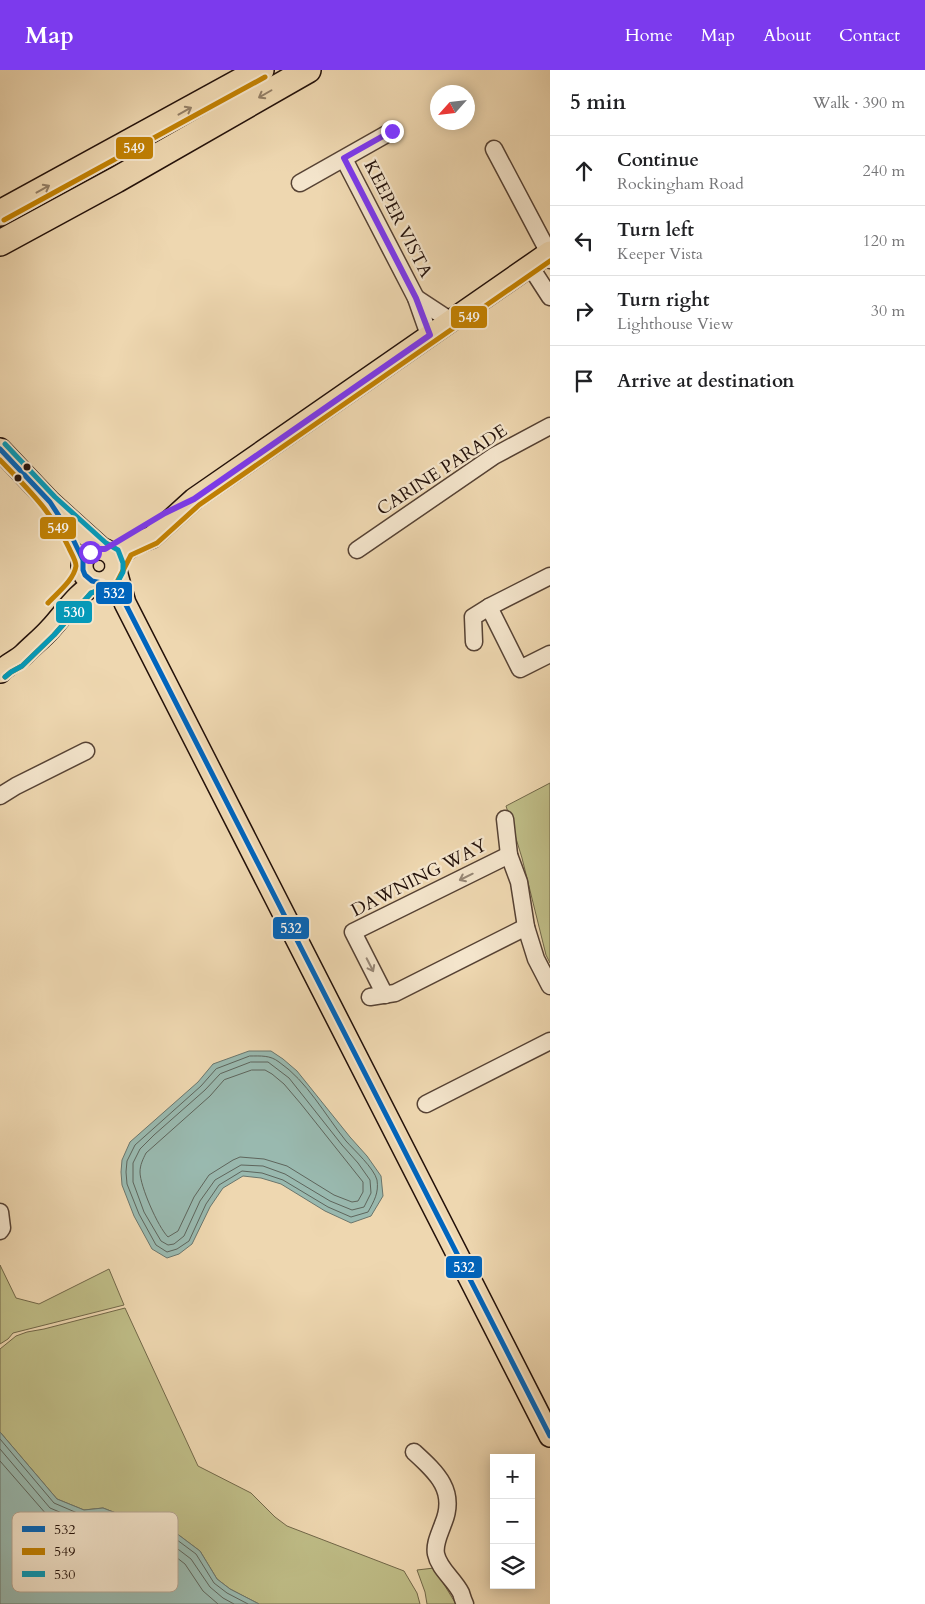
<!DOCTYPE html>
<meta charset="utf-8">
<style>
:root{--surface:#fff;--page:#f2f2f2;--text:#202124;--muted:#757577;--line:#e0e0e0;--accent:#7c3aed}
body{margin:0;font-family:Cardo,serif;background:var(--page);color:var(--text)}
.controls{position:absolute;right:15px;bottom:15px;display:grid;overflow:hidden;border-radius:0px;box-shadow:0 2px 12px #0003}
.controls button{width:45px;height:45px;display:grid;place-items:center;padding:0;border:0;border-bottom:1px solid var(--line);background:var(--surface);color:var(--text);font:25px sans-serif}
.compass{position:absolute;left:430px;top:15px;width:45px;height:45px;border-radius:50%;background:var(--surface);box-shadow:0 2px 12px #0003;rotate:243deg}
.stop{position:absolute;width:15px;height:15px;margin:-11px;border:4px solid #7c3aed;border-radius:50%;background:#fff}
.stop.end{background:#7c3aed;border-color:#fff;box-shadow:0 1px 5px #0008}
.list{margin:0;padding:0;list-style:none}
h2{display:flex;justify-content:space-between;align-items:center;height:65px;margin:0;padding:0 20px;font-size:21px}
h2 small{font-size:16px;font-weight:400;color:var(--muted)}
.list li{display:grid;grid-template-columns:32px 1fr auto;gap:15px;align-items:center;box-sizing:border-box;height:70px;padding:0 20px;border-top:1px solid var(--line)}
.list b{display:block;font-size:19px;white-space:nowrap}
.list p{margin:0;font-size:16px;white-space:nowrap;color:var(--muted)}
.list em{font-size:16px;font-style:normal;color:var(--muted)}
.icon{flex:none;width:28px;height:28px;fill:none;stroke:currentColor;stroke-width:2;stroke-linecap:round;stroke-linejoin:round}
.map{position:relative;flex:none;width:550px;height:1534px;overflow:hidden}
header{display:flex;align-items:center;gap:30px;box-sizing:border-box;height:70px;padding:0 25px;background:var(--accent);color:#fff}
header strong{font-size:24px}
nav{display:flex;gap:28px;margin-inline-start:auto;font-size:18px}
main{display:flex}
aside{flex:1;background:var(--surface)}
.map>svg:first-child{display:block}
</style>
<header>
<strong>Map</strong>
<nav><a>Home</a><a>Map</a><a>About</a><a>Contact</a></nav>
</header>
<main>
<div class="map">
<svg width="550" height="1534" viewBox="0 0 550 1534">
<rect width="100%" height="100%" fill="#eed7b0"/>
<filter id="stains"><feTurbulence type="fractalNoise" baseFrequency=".004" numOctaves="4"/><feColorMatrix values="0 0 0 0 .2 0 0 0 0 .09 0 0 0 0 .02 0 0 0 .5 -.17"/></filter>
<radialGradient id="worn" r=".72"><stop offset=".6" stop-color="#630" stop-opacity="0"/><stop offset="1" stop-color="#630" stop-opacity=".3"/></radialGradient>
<g fill="#bfbd87" stroke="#716748">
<polygon points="550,713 550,893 546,885 522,788 506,736"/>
<polygon points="0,1195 16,1228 39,1234 109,1199 124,1235 13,1263 8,1269 0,1274"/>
<polygon points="125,1238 198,1396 251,1423 275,1447 287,1456 404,1501 417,1523 420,1534 259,1534 230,1519 217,1509 200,1481 168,1457 144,1449 116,1443 103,1438 84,1440 57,1429 0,1362 0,1279 16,1266 27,1262 44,1259"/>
<polygon points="434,1498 456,1534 427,1534 425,1522 417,1500"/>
</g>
<g fill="#99b9af" stroke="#6a766d">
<polygon points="249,981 271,981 283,989 297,1001 350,1067 367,1086 381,1106 383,1126 371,1146 351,1153 325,1141 281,1114 261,1108 243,1106 223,1118 210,1137 192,1174 179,1184 167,1188 152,1179 134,1146 122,1115 121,1102 122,1090 130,1072 198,1012 213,994"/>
<polygon points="0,1362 57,1429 84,1440 103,1438 116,1443 144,1449 168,1457 200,1481 217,1509 230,1519 259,1534 0,1534"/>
</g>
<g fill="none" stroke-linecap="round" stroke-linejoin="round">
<g stroke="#5e655c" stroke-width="1">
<path d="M250,986C261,986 270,985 279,992C307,1011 325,1045 346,1071C354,1080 374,1098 377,1110C379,1123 374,1131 368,1142L351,1147L328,1137L283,1110L262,1103L242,1101L219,1115L206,1134L189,1171L177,1179L167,1182L156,1175L139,1144L127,1114L126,1102L127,1091L135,1075L201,1016L216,999Z"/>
<polygon points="251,992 268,992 289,1008 342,1075 358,1093 370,1110 371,1123 364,1137 352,1140 330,1131 285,1104 263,1096 241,1095 215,1110 200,1131 184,1166 174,1174 168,1175 161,1171 144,1142 133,1112 133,1093 140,1079 154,1065 205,1020 220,1004"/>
<path d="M252,1000H265L272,1004L284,1014L301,1034L363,1112V1122L358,1131L352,1132L334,1125L287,1096L264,1089L240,1087L233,1090L209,1105L194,1127L178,1161L168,1167C158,1157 140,1116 140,1102C140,1095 143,1089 146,1083L210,1026L224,1010Z"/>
<polyline points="0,1369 54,1433 82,1445 102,1443 115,1448 142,1454 165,1461 196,1484 214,1513 227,1523 248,1534"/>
<polyline points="0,1379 50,1438 81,1451 101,1449 162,1467 191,1489 210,1517 223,1528 234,1534"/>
<polyline points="0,1391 47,1445 79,1458 100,1457 159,1474 185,1494 203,1521 218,1534"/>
</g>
<defs>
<g id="minor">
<polyline points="494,79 549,183 550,190"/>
<polyline points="344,89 416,228 429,265"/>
<polyline points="300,113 392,61"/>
<polyline points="530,196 550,227"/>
<polyline points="416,228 451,251"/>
<polyline points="357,480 494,386 550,356"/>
<polyline points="489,537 520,599 550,584"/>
<polyline points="474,572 473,547 489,537 550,506"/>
<polyline points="0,726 16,716 86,681"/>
<polyline points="505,749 509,785 519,812 526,857 536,889 550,916"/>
<polyline points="385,925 353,862 509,785"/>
<polyline points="370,927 395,923 526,857"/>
<polyline points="426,1034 550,971"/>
<polyline points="0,1142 2,1158 0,1161"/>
<path d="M414,1382C437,1403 457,1421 443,1454C440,1463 434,1474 436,1484C439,1499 454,1509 461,1523C462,1526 463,1530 465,1534"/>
</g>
<g id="major">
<polyline points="0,379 50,432 102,479"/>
<circle cx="99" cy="496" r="17"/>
<polyline points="116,495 125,480 137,473 152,467 194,429 550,182"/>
<polyline points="116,501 125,533 550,1366"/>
<path d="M0,602C7,594 17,591 24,584C33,575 42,568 50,559C65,543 77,522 97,513"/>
</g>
<g id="highway">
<polyline points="0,143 261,0"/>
<polyline points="0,173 116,110 308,0"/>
</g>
</defs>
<use href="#minor" stroke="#564234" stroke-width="19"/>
<use href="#major" stroke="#23110a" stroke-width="24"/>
<use href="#highway" stroke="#23110a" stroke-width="28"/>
<use href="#minor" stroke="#f4e5cc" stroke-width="16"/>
<use href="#major" stroke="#eed7b0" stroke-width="21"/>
<use href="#highway" stroke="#eed7b0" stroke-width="25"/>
<defs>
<polyline id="bus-1" points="0,379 50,432 70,463 83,490 83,500 85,505 92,511 102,513 125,533 550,1366"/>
<g id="bus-2">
<polyline points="4,150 265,7"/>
<path d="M0,390C27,418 52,442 69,478C71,483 76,490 76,496C74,510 57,523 48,533"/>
<polyline points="5,607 11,602 22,596 54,565 91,523 116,514 131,485 157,473 199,435 550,191"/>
</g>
<polyline id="bus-3" points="5,607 11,602 22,596 54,565 91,523 116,515 123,502 123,493 118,480 106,473 55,427 5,374"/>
</defs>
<use href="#bus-1" stroke="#f4e5cc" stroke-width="9"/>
<use href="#bus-2" stroke="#f4e5cc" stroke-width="9"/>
<use href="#bus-3" stroke="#f4e5cc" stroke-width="9"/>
<use href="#bus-1" stroke="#0065bd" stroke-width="5"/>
<use href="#bus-2" stroke="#c28102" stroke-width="5"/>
<use href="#bus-3" stroke="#049aba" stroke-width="5"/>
</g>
<defs><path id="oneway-shaft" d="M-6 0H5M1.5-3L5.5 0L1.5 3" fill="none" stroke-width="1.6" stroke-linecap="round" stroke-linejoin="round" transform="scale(1.25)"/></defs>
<g stroke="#937e65">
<use href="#oneway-shaft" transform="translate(265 24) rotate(150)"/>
<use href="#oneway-shaft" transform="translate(185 41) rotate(-29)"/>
<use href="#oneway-shaft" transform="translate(43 119) rotate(-29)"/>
</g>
<g stroke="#968675">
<use href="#oneway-shaft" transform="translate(466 807) rotate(154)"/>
<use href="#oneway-shaft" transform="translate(370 895) rotate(63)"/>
</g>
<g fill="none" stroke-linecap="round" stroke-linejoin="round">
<polyline stroke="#7c3aed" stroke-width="6" points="90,482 96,479 105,479 165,443 194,429 430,265 416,228 344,88 392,61"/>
</g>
<g fill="#23110a" stroke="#f4e5cc" stroke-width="2">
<circle cx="27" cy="397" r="4.5"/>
<circle cx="18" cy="408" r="4.5"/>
</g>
<g text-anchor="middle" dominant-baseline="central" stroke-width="4.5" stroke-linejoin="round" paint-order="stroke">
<g font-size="18" fill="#23110a" stroke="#f4e5cc">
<text transform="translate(398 149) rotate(63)">KEEPER VISTA</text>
<text transform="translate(442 400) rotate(-33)">CARINE PARADE</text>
<text transform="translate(419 808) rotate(-27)">DAWNING WAY</text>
</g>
</g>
<rect x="12" y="1442" width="166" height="80" rx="8" fill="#f4e5cc" stroke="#b5a592" stroke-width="1"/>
<rect x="22" y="1456" width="23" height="6" fill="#0065bd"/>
<rect x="22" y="1478" width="23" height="7" fill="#c28102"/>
<rect x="22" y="1501" width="23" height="6" fill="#049aba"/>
<g font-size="14" fill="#23110a">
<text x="54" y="1464">532</text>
<text x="54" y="1486">549</text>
<text x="54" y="1509">530</text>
</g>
<g stroke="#f4e5cc" stroke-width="2">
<rect x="115" y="66" width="39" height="24" rx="5" fill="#c28102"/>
<rect x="450" y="235" width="38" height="24" rx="5" fill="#c28102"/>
<rect x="39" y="446" width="38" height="24" rx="5" fill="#c28102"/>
<rect x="95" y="511" width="38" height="24" rx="5" fill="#0065bd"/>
<rect x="55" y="530" width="38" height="24" rx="5" fill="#049aba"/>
<rect x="272" y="846" width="38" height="24" rx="5" fill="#0065bd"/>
<rect x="445" y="1185" width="38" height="24" rx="5" fill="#0065bd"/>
</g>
<g font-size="14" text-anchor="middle" font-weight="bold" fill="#fff">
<text x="134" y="83">549</text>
<text x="469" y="252">549</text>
<text x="58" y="463">549</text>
<text x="114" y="528">532</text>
<text x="74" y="547">530</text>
<text x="291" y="863">532</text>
<text x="464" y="1202">532</text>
</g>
<rect width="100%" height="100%" filter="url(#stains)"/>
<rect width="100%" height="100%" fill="url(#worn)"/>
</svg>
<div class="controls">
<button>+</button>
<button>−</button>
<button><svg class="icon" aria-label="layers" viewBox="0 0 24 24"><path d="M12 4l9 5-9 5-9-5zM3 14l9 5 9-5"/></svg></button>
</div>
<svg class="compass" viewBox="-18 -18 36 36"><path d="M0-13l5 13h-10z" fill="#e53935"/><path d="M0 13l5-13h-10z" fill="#757577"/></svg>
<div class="stop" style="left:90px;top:482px"></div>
<div class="stop end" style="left:392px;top:61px"></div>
</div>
<aside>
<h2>5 min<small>Walk · 390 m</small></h2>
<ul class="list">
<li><svg class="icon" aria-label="ahead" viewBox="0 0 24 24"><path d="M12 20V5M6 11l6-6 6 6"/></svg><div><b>Continue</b><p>Rockingham Road</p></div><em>240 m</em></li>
<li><svg class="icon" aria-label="left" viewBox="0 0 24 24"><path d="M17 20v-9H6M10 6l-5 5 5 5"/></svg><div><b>Turn left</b><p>Keeper Vista</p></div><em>120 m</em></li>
<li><svg class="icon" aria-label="right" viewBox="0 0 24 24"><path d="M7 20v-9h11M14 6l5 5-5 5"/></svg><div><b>Turn right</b><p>Lighthouse View</p></div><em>30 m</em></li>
<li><svg class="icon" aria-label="arrive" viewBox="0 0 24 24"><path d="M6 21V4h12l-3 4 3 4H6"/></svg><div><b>Arrive at destination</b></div></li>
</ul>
</aside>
</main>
